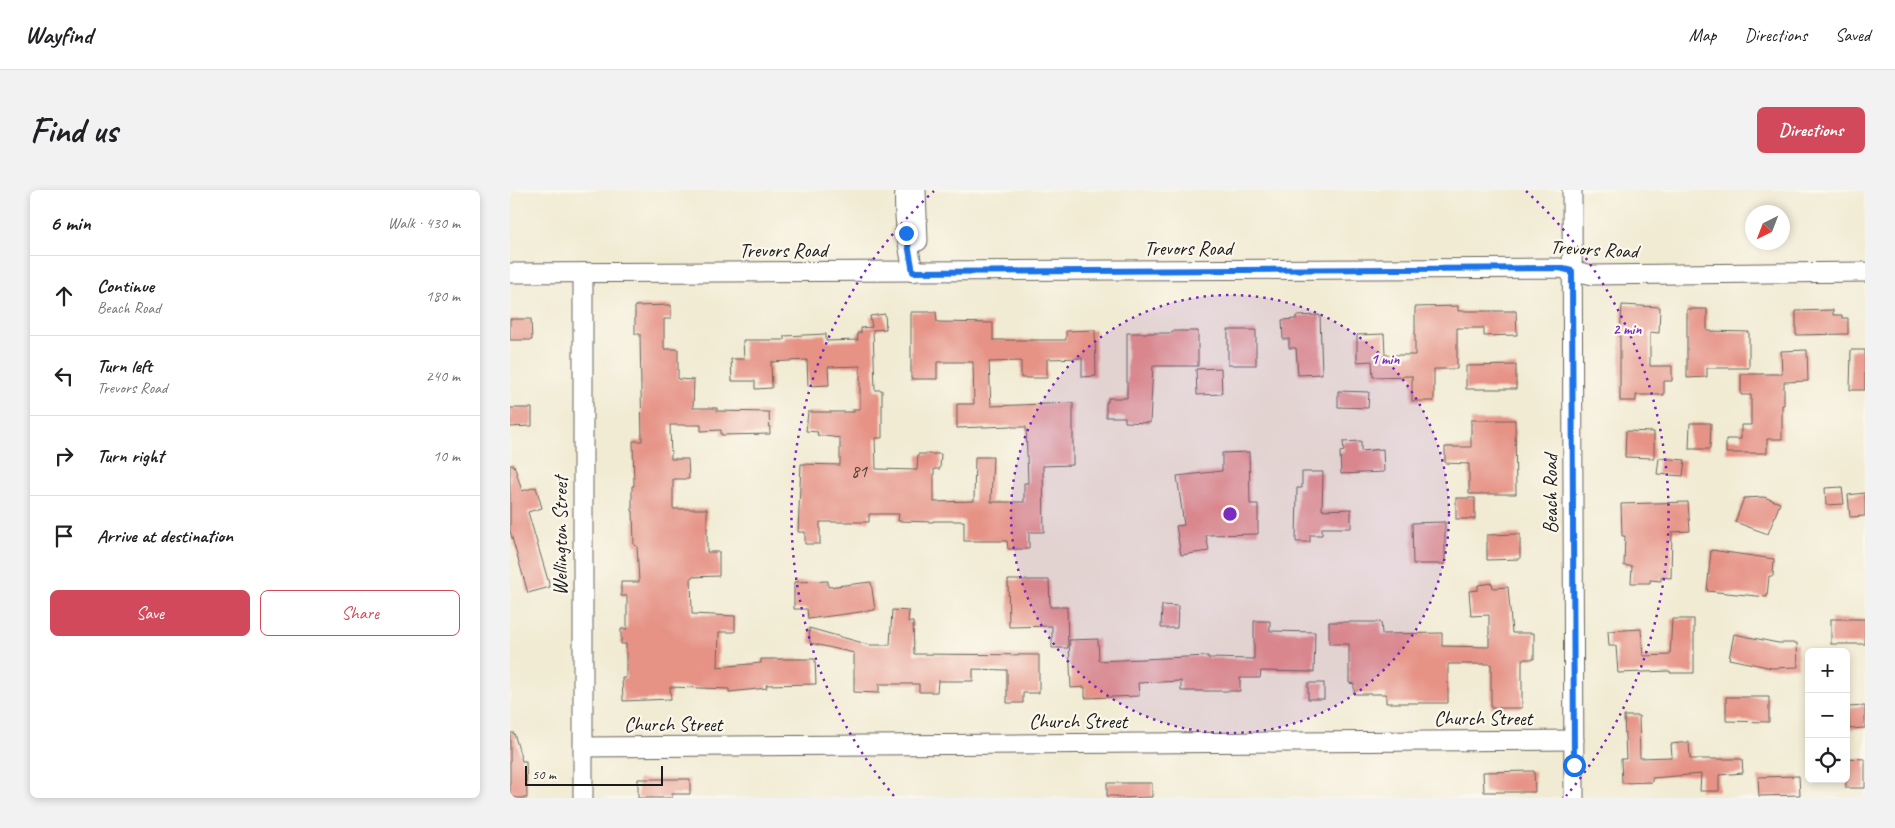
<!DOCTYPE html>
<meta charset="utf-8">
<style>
:root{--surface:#fff;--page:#f2f2f2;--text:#202124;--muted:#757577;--line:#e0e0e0;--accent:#d1495b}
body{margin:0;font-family:Caveat,sans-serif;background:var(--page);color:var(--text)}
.controls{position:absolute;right:15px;bottom:15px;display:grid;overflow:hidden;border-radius:8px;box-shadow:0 2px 8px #0003}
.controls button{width:45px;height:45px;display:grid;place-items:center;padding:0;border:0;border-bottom:1px solid var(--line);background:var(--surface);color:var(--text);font:25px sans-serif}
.compass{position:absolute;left:1235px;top:15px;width:45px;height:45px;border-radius:50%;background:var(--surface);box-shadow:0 2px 8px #0003;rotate:222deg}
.scale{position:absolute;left:15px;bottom:12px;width:138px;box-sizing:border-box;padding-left:5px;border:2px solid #1c1c1c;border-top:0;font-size:14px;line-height:18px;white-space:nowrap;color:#1c1c1c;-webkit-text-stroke:4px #fbf7ec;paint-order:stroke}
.stop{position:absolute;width:15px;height:15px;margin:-11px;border:4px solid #1a73e8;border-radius:50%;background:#fff}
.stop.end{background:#1a73e8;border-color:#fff;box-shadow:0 1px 5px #0008}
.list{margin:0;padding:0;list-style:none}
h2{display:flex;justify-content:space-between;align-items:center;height:65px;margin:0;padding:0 20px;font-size:21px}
h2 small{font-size:16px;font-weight:400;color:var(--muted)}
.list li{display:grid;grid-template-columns:32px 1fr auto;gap:15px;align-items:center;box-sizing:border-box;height:80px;padding:0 20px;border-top:1px solid var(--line)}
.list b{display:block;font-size:19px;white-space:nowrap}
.list p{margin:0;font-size:16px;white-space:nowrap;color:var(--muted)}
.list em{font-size:16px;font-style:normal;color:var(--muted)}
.actions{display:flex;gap:10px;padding:15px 20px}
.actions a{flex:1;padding:11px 0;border:1px solid var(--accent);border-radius:8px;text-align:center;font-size:18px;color:var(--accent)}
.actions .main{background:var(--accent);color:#fff}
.icon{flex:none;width:28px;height:28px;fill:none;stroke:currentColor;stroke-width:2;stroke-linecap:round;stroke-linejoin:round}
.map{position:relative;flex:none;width:1355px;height:608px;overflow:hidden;border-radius:8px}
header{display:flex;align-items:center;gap:30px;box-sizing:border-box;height:70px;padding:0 25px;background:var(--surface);border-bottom:1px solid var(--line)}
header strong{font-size:24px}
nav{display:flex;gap:28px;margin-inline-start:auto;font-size:18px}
.intro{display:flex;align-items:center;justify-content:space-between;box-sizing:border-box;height:120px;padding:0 30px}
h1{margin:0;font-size:35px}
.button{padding:12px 22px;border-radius:8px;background:var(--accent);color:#fff;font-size:18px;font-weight:700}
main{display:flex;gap:30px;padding:0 30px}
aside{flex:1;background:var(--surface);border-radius:8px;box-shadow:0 2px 8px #0003}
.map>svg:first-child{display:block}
</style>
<header>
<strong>Wayfind</strong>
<nav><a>Map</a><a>Directions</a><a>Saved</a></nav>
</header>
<div class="intro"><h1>Find us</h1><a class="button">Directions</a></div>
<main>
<aside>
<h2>6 min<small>Walk · 430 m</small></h2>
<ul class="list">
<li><svg class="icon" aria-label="ahead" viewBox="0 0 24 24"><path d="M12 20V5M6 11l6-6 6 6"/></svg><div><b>Continue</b><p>Beach Road</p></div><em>180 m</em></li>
<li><svg class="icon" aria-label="left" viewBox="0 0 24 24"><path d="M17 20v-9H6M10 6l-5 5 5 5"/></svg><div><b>Turn left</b><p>Trevors Road</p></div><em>240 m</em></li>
<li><svg class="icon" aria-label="right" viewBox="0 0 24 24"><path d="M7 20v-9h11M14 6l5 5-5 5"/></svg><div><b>Turn right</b></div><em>10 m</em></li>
<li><svg class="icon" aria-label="arrive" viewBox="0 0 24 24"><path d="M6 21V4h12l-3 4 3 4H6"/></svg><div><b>Arrive at destination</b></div></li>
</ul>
<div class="actions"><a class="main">Save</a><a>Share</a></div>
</aside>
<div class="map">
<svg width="1355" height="608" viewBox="0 0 1355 608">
<rect width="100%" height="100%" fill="#fbf7ec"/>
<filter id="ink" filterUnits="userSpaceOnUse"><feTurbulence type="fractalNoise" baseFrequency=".02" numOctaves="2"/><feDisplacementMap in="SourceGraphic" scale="10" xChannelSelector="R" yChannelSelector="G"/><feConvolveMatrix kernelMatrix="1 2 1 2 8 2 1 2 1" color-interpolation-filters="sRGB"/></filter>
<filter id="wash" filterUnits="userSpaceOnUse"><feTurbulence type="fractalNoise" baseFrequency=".0096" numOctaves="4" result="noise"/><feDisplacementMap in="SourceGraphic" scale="20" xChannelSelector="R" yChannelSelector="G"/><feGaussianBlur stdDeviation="1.12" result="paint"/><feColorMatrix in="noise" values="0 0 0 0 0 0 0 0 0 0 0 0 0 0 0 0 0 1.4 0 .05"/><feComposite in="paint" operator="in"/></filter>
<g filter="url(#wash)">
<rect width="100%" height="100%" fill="#f1ebd3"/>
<g id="blocks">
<g fill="#e69386">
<polygon points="161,115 161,129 154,129 154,159 168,159 168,189 184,190 183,218 207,218 207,221 259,222 260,244 211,245 211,240 191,241 191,235 160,235 161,269 178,269 179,289 163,289 163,319 197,319 197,362 209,362 209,386 181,387 182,424 225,426 225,442 209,442 208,477 251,473 251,469 305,469 306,494 256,495 257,498 219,502 219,499 160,497 161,509 113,511 112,488 116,488 116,454 111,454 111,439 117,439 117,406 111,406 111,392 129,392 127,356 124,355 123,321 122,321 122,296 124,296 123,251 132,251 130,144 125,144 125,116"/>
<polygon points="1112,115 1150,117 1149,143 1140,142 1140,176 1162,176 1162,191 1154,191 1154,205 1126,205 1126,211 1110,211 1110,146"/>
<polygon points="948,116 948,121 1006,121 1007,145 974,146 974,138 947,138 947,179 924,179 924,211 902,211 902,186 863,187 862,171 847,172 847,145 874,144 875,165 905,165 905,117"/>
<polygon points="1177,119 1197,119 1197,141 1239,142 1239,178 1197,178 1197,187 1177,188"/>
<polygon points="1323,120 1323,125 1332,125 1332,128 1338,128 1338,144 1286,145 1286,121"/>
<polygon points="401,122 426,122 427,132 483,133 483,150 556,150 556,141 585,140 586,186 572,187 572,168 537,169 537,188 511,188 511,171 479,172 481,216 563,213 563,275 533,276 534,342 519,342 519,359 498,359 497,351 454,351 454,331 423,331 423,332 388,331 389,324 359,324 359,332 310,332 310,354 295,354 295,342 288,342 291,274 330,275 330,248 307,245 308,242 296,241 298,222 344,222 344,219 350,219 350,176 318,177 319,195 298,196 297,170 261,172 262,198 245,199 245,191 222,191 221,169 234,169 233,150 274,150 274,146 316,144 316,151 348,150 347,143 351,143 351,138 362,137 360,126 375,124 376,139 363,140 365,200 372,200 372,248 365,248 366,279 407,280 408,264 431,264 430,279 424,279 424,312 464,311 465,267 483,267 481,312 514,312 514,293 518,293 516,237 501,237 501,236 447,238 447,214 464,214 463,172 427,172 427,189 401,189"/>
<polygon points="810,125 812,184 788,185 786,158 779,158 779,149 773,149 772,130 786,129 786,126"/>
<polygon points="0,129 21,129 22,150 0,150"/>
<rect x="718" y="140" width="28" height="35"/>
<polygon points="662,141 688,141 688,176 643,176 640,233 615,232 615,227 596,227 596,212 598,212 598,208 617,208 617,143 662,143"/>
<polygon points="1297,160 1298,191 1274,192 1274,215 1272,215 1272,249 1257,249 1257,263 1216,263 1216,249 1231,249 1231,235 1241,235 1241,205 1231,205 1231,184 1272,184 1271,161"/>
<polygon points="1341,160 1355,160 1355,200 1340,200"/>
<polygon points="1006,175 1006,199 956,199 956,176"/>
<polygon points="711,178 712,204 687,205 686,179"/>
<polygon points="828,201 859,202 858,218 828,217"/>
<polygon points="0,218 22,218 22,236 0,237"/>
<polygon points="961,230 1005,230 1006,304 959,304 959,274 935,273 935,257 961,257"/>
<polygon points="1180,233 1201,233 1200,259 1179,259"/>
<polygon points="1116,241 1144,242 1144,268 1115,267"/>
<polygon points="851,251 851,261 873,259 874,282 831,284 830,262 834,261 833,252"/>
<polygon points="739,262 740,314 748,314 748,344 696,345 699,361 671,365 666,336 674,335 667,286 712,281 712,263"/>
<polygon points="1149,268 1175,270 1173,286 1147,284"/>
<polygon points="0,275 4,275 12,301 26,297 32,318 18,322 40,397 18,403 0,341"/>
<polygon points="792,282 813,282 812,320 841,319 841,338 812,338 812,345 800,345 800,352 786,352 787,298 792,298"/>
<polygon points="1332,297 1334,314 1316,315 1315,298"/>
<polygon points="1355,303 1355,326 1340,327 1338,305"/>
<polygon points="1254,307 1270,313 1258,344 1225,332 1234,308"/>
<rect x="946" y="308" width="19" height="21"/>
<polygon points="1178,312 1180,341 1162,342 1161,388 1151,387 1151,391 1140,390 1140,393 1121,393 1122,376 1114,376 1115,346 1112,346 1111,314"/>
<polygon points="935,332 935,374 903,374 902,333"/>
<polygon points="1010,344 1010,369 977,370 977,345"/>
<polygon points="1201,360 1264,369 1263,386 1259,386 1257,407 1197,401"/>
<polygon points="498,390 539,390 540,417 557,417 558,458 542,458 542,436 499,437"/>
<polygon points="318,391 318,397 361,392 365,420 298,429 297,419 284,419 284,392"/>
<polygon points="982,393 983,398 998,397 1002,443 1024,443 1024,469 1012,469 1012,518 981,518 981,474 938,474 938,513 876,513 876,504 844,504 844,494 839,493 839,454 819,454 819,432 871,432 872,444 932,443 932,456 979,457 979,425 961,426 959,401 968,400 968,395"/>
<polygon points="652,415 668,416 667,438 651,438"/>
<polygon points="382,420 399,421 398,432 403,432 404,464 529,465 529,503 513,503 513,513 497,513 497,480 463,479 463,491 428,491 427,502 409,502 409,494 369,494 369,503 344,502 344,463 300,453 299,438 360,455 380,455"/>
<polygon points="1162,429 1184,429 1184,483 1160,483 1160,481 1108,483 1106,456 1099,456 1098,441 1131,439 1133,466 1160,465"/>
<rect x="1321" y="429" width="34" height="25"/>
<polygon points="744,431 760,431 760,441 805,442 804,482 751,481 750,488 730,488 730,501 671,501 671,491 628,493 629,506 575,508 575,497 561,498 559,450 588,449 589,471 698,466 698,468 744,469"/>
<polygon points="1224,444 1268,453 1287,453 1288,477 1262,478 1219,469"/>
<rect x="798" y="493" width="16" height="16"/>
<polygon points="1216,507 1259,507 1259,532 1216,531"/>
<polygon points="1355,516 1355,538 1340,539 1338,517"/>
<polygon points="1114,526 1129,526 1130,568 1162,567 1161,554 1179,552 1180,569 1232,569 1233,583 1209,585 1209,601 1190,601 1191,584 1142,588 1142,592 1112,593 1111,569 1116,569"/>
<polygon points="0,543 4,543 12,571 16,571 17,608 0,608"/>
<polygon points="1336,568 1355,569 1355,598 1336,598"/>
<polygon points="1024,581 1025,602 974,602 973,582"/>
<polygon points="1289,586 1290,605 1249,606 1248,587"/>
<polygon points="128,589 180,589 180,604 162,604 162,608 128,608"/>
<polygon points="597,593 642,593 642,607 608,608 608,606 597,606"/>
</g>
</g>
</g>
<g filter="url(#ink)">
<use href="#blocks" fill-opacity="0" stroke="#67645c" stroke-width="1"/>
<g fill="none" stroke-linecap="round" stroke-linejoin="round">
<defs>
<g id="minor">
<path d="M395,0C393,28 398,54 403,82"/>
<polyline points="406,0 408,51"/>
<polyline points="1062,0 1064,608"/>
<polyline points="0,83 1049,78 1083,85 1355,82"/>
<polyline points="73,83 73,608"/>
<polyline points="73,557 1064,550"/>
</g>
</defs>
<use href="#minor" stroke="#67645c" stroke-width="21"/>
<use href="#minor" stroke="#fff" stroke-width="19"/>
</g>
</g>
<g fill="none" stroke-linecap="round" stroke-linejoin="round" filter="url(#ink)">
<polyline stroke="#1a73e8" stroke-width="6" points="396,43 403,82 1049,78 1062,81 1064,575"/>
</g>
<circle cx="720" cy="324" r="219" fill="#7b2cbf" fill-opacity=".12"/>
<g fill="none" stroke="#7b2cbf" stroke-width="2.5" stroke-dasharray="2.5 5">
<circle cx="720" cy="324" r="219"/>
<path d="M384 606A438 438 0 0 1 424 1M1016 1A438 438 0 0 1 1056 606"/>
</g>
<g text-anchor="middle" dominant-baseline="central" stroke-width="4.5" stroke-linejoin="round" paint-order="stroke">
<g font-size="18" fill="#4e3a36">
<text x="349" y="281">81</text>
</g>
<g font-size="20" fill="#1c1c1c" stroke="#fbf7ec">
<text x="678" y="58">Trevors Road</text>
<text transform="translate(1084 59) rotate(3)">Trevors Road</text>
<text x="273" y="60">Trevors Road</text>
<text transform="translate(1040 304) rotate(-90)">Beach Road</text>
<text transform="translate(50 346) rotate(-90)">Wellington Street</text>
<text x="973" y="528">Church Street</text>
<text x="568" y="531">Church Street</text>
<text x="163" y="534">Church Street</text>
</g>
</g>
<circle cx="720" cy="324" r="8" fill="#7b2cbf" stroke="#fbf7ec" stroke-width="2.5"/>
<g font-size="15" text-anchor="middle" font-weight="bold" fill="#7b2cbf" stroke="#fbf7ec" stroke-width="4.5" stroke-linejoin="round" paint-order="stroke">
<text x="1117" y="144">2 min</text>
<text x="875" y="174">1 min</text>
</g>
</svg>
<div class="controls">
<button>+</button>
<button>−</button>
<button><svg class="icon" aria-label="locate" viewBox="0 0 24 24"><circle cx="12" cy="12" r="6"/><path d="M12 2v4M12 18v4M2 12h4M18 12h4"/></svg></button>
</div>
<svg class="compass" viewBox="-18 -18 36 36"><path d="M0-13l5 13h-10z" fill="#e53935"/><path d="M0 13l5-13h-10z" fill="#757577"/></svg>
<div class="scale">50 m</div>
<div class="stop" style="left:1064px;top:575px"></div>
<div class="stop end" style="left:396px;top:43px"></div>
</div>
</main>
